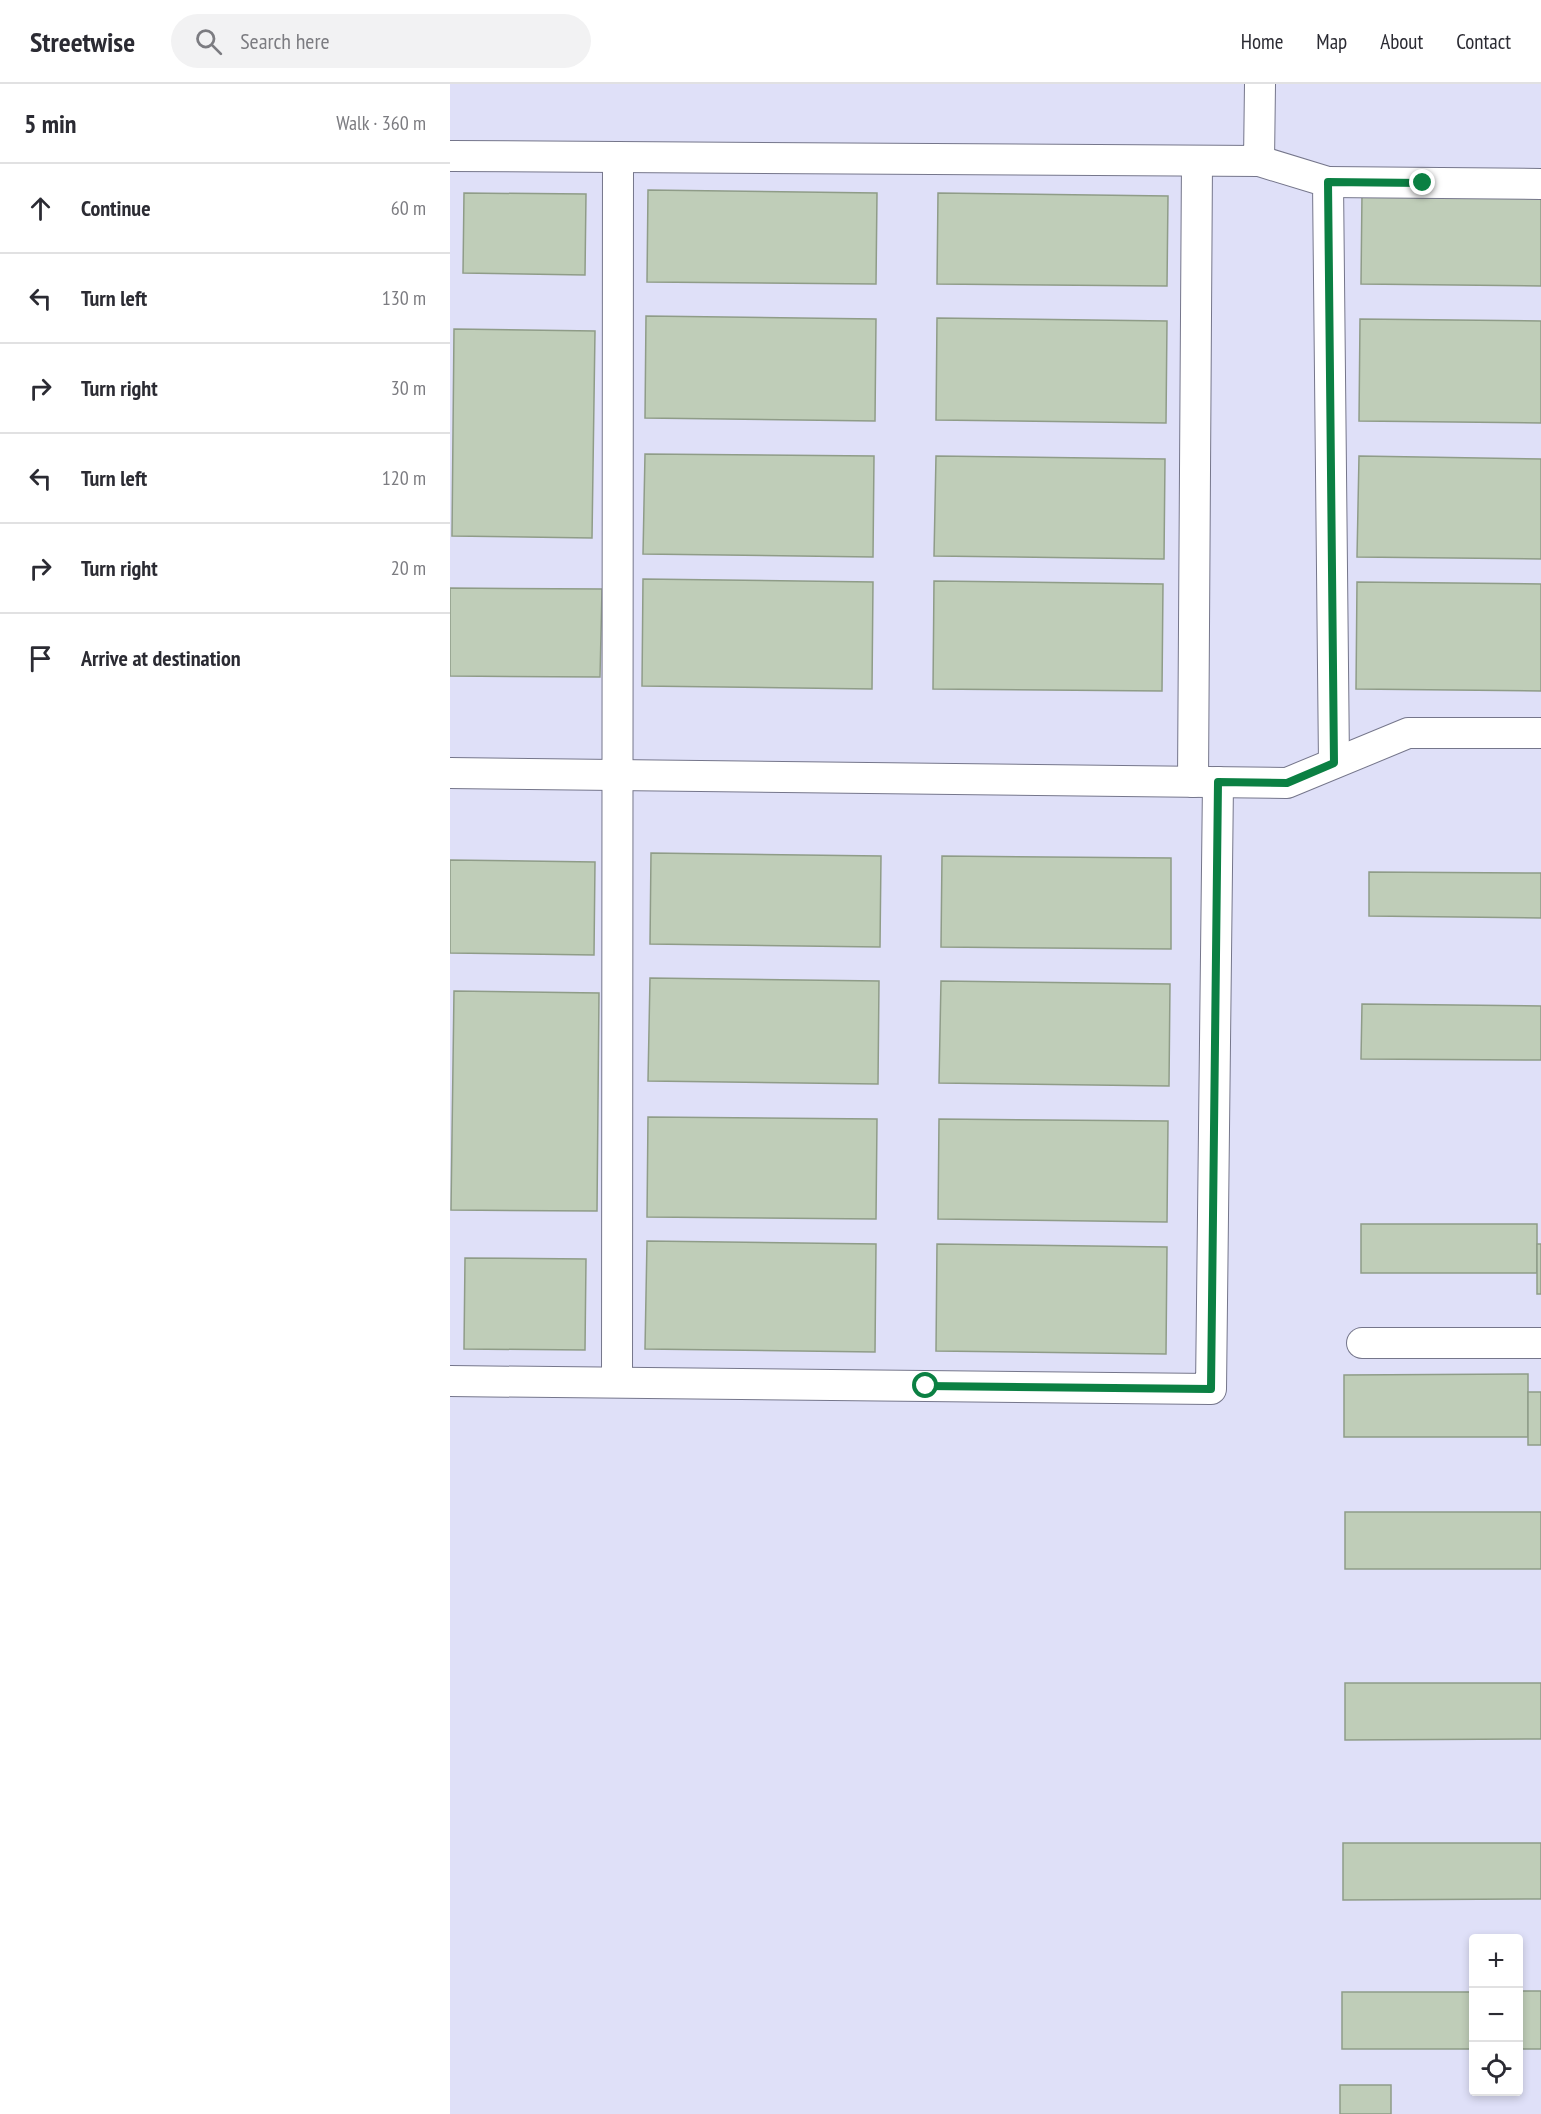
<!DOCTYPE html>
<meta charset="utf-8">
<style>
:root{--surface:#fff;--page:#f2f2f3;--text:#2b2b33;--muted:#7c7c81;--line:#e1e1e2}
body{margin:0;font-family:"PT Sans Narrow",sans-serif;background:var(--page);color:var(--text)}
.controls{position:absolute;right:18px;bottom:18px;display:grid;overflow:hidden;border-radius:6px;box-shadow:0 3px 9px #0003}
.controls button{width:54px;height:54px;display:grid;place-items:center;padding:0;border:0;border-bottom:2px solid var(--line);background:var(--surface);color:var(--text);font:30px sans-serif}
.stop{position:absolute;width:18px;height:18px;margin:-14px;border:4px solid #0b8043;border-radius:50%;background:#fff}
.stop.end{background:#0b8043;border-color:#fff;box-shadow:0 2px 6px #0008}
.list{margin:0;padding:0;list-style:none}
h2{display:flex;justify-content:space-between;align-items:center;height:78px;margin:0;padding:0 24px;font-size:26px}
h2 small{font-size:20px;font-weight:400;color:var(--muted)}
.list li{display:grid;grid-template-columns:39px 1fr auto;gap:18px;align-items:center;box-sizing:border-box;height:90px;padding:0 24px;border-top:2px solid var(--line)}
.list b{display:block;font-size:22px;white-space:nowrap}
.list em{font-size:20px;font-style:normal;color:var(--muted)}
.icon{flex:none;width:33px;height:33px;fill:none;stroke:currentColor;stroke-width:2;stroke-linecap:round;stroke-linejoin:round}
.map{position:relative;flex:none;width:1091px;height:2030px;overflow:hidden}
header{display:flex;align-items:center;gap:36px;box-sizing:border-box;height:84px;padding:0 30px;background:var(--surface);border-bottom:2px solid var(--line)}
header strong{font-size:28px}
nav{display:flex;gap:33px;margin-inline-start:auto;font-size:21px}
.search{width:420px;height:54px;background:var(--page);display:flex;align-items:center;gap:15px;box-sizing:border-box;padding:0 21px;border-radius:33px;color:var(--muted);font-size:22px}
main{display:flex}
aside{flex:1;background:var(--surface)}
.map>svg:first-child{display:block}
</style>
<header>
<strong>Streetwise</strong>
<div class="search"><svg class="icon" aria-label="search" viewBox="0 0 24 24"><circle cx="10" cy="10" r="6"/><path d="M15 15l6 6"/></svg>Search here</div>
<nav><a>Home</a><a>Map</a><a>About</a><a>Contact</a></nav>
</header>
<main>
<aside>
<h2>5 min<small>Walk · 360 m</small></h2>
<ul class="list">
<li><svg class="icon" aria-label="ahead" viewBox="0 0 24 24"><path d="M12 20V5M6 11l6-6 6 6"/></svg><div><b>Continue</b></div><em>60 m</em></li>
<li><svg class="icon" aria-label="left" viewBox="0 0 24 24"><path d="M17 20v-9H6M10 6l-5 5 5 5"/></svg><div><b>Turn left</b></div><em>130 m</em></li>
<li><svg class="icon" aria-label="right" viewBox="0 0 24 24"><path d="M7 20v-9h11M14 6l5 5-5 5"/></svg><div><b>Turn right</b></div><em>30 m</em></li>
<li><svg class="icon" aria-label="left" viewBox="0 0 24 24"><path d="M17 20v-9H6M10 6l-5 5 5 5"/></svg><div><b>Turn left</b></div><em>120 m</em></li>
<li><svg class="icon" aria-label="right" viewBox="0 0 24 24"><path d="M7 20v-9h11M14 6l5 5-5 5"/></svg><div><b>Turn right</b></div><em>20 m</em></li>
<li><svg class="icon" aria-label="arrive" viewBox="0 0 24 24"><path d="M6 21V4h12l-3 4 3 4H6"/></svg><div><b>Arrive at destination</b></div></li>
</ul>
</aside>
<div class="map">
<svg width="1091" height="2030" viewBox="0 0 1091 2030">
<rect width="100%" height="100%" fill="#dfe0f8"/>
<g fill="#bfcdb8" stroke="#8f9c88" stroke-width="1.5">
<polygon points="198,106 427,109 426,200 197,198"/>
<polygon points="14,109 136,110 135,191 13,189"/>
<polygon points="488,109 718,112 717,202 487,200"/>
<polygon points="912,109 1091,111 1091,202 911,200"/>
<polygon points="196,232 426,235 425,337 195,334"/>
<polygon points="487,234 717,237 716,339 486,336"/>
<polygon points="910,235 1091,237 1091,339 909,337"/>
<polygon points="4,245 145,247 142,454 2,452"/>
<polygon points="195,370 424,372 423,473 193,470"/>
<polygon points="486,372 715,375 714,475 484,472"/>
<polygon points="909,372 1091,375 1091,475 907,473"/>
<polygon points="193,495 423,498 422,605 192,602"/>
<polygon points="484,497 713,500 712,607 483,605"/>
<polygon points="907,498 1091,500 1091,607 906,605"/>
<polygon points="0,504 152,505 150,593 0,592"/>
<polygon points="201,769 431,772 430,863 200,860"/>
<polygon points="492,772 721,774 721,865 491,863"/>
<polygon points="0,776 145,778 144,871 0,869"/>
<polygon points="919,788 1091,789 1091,834 919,832"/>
<polygon points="200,894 429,897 428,1000 198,997"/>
<polygon points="491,897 720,900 719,1002 489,999"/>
<polygon points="4,907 149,909 147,1127 1,1126"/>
<polygon points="912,920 1091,922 1091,976 911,975"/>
<polygon points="198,1033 427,1035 426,1135 197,1133"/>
<polygon points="489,1035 718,1037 717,1138 488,1135"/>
<rect x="911" y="1140" width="176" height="49"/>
<polygon points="197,1157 426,1160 425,1268 195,1265"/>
<polygon points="487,1160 717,1163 716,1270 486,1267"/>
<rect x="1087" y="1160" width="4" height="50"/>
<polygon points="15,1174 136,1175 135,1266 14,1265"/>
<polygon points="1078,1290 1078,1353 894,1353 894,1291"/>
<rect x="1078" y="1308" width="13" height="53"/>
<rect x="895" y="1428" width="196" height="57"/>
<polygon points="895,1599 1091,1599 1091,1655 895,1656"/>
<polygon points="893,1759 1091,1759 1091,1815 893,1816"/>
<rect x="1068" y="1907" width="23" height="58"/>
<rect x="892" y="1908" width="131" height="57"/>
<rect x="890" y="2001" width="51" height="29"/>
</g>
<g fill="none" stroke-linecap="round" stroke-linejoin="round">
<defs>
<g id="minor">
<polyline points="0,72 809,77 810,0"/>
<polyline points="809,77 878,98 884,679"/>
<polyline points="878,98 1091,100"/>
<polyline points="0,689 837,699 958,649 1091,649"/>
<polyline points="743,698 747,77"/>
<polyline points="912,1259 1091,1259"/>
<polyline points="0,1297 761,1305 768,698"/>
<polyline points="167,1298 168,73"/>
</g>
</defs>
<use href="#minor" stroke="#75768b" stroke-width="32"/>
<use href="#minor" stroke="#fff" stroke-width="30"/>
</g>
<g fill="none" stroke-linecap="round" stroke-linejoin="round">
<polyline stroke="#0b8043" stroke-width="8" points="476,1302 761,1305 768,698 837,699 884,679 878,98 973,99"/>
</g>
</svg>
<div class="controls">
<button>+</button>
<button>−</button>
<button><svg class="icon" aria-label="locate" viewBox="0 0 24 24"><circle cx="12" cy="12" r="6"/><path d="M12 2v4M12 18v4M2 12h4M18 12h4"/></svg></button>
</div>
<div class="stop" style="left:476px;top:1302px"></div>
<div class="stop end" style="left:973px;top:99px"></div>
</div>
</main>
